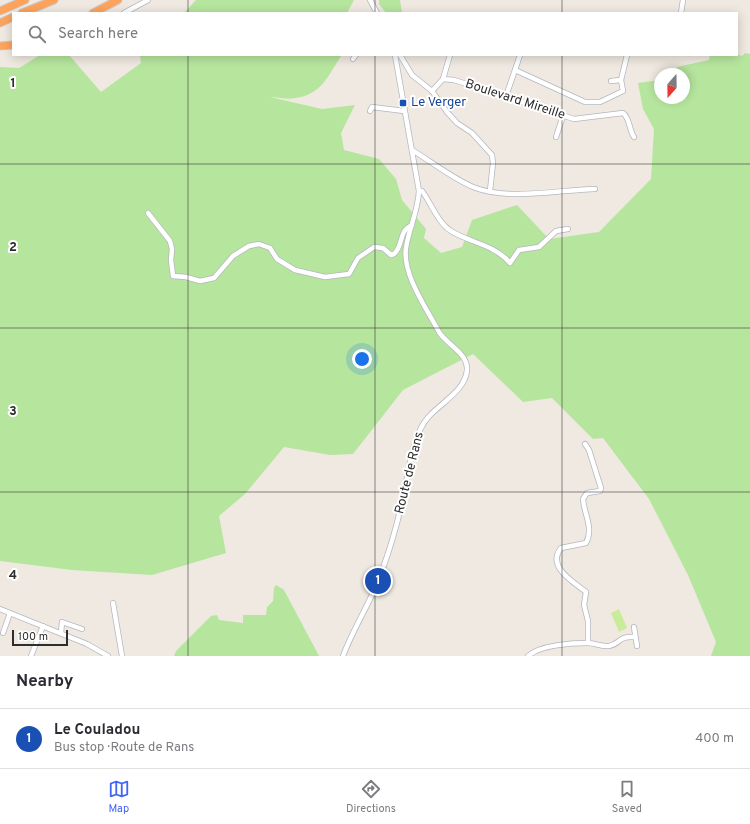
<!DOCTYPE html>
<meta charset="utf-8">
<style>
:root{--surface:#fff;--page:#f2f2f3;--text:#2b2b33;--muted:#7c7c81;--line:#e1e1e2;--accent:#4264fb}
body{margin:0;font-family:Overpass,sans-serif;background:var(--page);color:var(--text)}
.compass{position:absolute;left:654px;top:68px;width:36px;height:36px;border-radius:50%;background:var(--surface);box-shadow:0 2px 10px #0003;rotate:200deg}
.scale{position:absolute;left:12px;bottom:10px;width:56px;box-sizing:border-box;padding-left:4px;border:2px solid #2e2e2e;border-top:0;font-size:11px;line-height:14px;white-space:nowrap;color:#2e2e2e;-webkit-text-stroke:3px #fff;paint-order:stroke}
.you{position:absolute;left:362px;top:359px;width:14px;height:14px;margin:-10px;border:3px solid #fff;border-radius:50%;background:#1a73e8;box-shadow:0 0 0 6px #1a73e833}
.badge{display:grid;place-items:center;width:26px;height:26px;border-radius:50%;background:var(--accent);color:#fff;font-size:13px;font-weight:700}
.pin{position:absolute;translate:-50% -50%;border:2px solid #fff;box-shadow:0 1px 4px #0006}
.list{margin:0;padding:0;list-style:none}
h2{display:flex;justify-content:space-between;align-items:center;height:52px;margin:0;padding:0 16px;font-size:17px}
h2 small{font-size:13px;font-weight:400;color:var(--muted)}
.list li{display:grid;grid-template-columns:26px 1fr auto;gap:12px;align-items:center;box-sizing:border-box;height:60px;padding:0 16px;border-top:1px solid var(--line)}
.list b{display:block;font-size:15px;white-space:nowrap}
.list p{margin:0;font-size:13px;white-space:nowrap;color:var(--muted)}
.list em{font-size:13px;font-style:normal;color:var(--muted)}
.icon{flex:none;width:22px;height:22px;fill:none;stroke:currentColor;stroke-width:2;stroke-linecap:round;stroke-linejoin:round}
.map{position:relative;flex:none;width:750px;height:656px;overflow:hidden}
.search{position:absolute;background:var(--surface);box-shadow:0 2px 10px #0003;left:12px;right:12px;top:12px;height:44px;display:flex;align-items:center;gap:10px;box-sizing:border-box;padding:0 14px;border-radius:0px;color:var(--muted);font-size:15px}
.sheet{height:112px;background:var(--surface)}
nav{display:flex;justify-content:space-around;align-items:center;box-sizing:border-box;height:56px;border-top:1px solid var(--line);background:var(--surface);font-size:11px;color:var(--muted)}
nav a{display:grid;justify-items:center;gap:2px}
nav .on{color:var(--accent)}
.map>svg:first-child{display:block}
</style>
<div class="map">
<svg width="750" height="656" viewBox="0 0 750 656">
<rect width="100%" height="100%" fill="#efe9e1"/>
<g fill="#b6e59e">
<polygon points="196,0 354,0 347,13 184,13"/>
<polygon points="400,0 402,13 386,13 379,4 379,0"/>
<path d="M745,53L750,54V656H711L716,642L688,575L649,499L603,438L593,439L552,398L523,402L473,354L403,390L353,454L330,455L284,447L245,494L219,516L226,553L152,575L72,570L0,561V67L19,68L40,55H69L101,92L141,63L140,55H339L341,56C328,76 321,95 295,98C287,100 278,97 270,97L322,109L355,105L341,133L344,150L379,159L396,179L402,200L426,229L424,238L441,253L462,247L472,220L517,205L549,239L599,232L651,179L654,129L643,109L638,83L660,80V98H684V74H676L677,67L709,60L710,55L737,54L742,56Z"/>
<polygon points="276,585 284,590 319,656 174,656 176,651 211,616 217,615 219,620 243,623 243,615 266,615 267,607 273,601 274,588"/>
</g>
<polygon fill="#c9ec9a" points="619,609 627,628 619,632 611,613"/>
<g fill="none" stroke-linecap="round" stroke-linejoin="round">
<defs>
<g id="minor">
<polyline points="370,0 377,13"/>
<polyline points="124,13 148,0"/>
<polyline points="681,13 683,0"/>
<path d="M400,55L412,75L432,91L443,79L454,80L574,119L623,113C630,118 629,130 634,137"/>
<polyline points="353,59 356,55"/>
<polyline points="515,70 520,55"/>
<polyline points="443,79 450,55"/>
<polyline points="611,81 621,80"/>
<polyline points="432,91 447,112 457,123 472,133 492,155 493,163 490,191"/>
<polyline points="506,96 515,70 585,102 600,102 623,91 621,80 627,55"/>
<polyline points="370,111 372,107 404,111"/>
<polyline points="556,137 563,116"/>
<path d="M412,150C432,162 452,178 473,187C508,201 557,190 595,189"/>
<path d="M419,191H422C431,203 438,223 451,231C470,243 494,244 510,263L519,250L539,247L556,231L568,229"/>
<path d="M148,213L170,241L172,249L171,260L173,276L186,277L200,281L214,278L233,256L249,246L259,244L270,248L277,259L295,270L325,277L349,274L358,258L374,247L383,248L391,255L394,254C404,245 398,231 412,225"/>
<path d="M585,444L589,450L601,488L600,491L587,493L583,499C584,514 594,528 586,543L561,548C546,567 574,582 586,592L584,605L588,621V643"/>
<polyline points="113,603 122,656"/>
<polyline points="0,609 87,644 108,656"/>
<polyline points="634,627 637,646"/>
<polyline points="3,633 10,613"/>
<polyline points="61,633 62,622 82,629"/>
<polyline points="31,656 43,626"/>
<path d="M343,656C354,626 373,599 383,568C392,543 399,518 404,492C409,471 411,448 421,428C431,406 465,395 467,370C468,353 447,345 439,332C427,309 402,274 406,248C409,228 418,211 419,191L395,55"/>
<path d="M528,656C540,645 572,643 588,643C595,643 602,647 609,646C621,644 617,636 634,637"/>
</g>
<g id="highway">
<polyline points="0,11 25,0"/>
<polyline points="22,13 54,0"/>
<polyline points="93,13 118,0"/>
<polyline points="0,23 13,17"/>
<polyline points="0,46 13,45"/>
</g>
</defs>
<use href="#minor" stroke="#b4b7c1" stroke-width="6"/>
<use href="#highway" stroke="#c9c9c9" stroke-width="9"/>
<use href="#minor" stroke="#fff" stroke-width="4.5"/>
<use href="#highway" stroke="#ffa35c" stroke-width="7"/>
</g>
<path fill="none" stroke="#2e2e2e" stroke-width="1" stroke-opacity="0.55" d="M188,0V13M375,0V13M562,0V13M188,55V656M375,55V656M562,55V656M0,164H750M0,328H750M0,492H750"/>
<rect fill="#1a4fb4" stroke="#fff" stroke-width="1.5" x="399" y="99" width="8" height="8" rx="2"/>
<g text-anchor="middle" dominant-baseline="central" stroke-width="4" stroke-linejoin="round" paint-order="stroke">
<g font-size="13" fill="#2e2e2e" stroke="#fff">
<text transform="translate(515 100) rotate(18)">Boulevard Mireille</text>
<text transform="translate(410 473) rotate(-76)">Route de Rans</text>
</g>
<g font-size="13" fill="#164399" stroke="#fff" text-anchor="start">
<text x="411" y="103">Le Verger</text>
</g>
</g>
<g font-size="13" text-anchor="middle" font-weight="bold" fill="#2e2e2e" stroke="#fff" stroke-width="4" stroke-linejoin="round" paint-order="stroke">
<text x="13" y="87">1</text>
<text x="13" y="251">2</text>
<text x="13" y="415">3</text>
<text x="13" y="579">4</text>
</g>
</svg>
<svg class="compass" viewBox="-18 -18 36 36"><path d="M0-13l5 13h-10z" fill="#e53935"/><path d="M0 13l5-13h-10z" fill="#7c7c81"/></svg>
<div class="scale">100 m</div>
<div class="you"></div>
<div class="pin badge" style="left:378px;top:581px;background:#1a4fb4">1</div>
<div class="search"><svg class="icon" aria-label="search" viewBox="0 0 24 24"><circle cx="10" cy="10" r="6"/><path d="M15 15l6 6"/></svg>Search here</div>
</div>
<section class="sheet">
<h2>Nearby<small></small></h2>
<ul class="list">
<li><span class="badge" style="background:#1a4fb4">1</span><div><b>Le Couladou</b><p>Bus stop · Route de Rans</p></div><em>400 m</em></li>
</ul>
</section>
<nav>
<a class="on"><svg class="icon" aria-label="map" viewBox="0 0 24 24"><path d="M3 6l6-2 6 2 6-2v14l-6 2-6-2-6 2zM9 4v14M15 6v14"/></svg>Map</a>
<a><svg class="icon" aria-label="directions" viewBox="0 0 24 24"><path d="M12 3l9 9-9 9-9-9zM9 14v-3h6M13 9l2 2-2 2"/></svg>Directions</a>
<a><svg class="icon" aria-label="saved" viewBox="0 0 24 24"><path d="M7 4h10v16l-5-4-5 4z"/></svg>Saved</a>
</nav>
